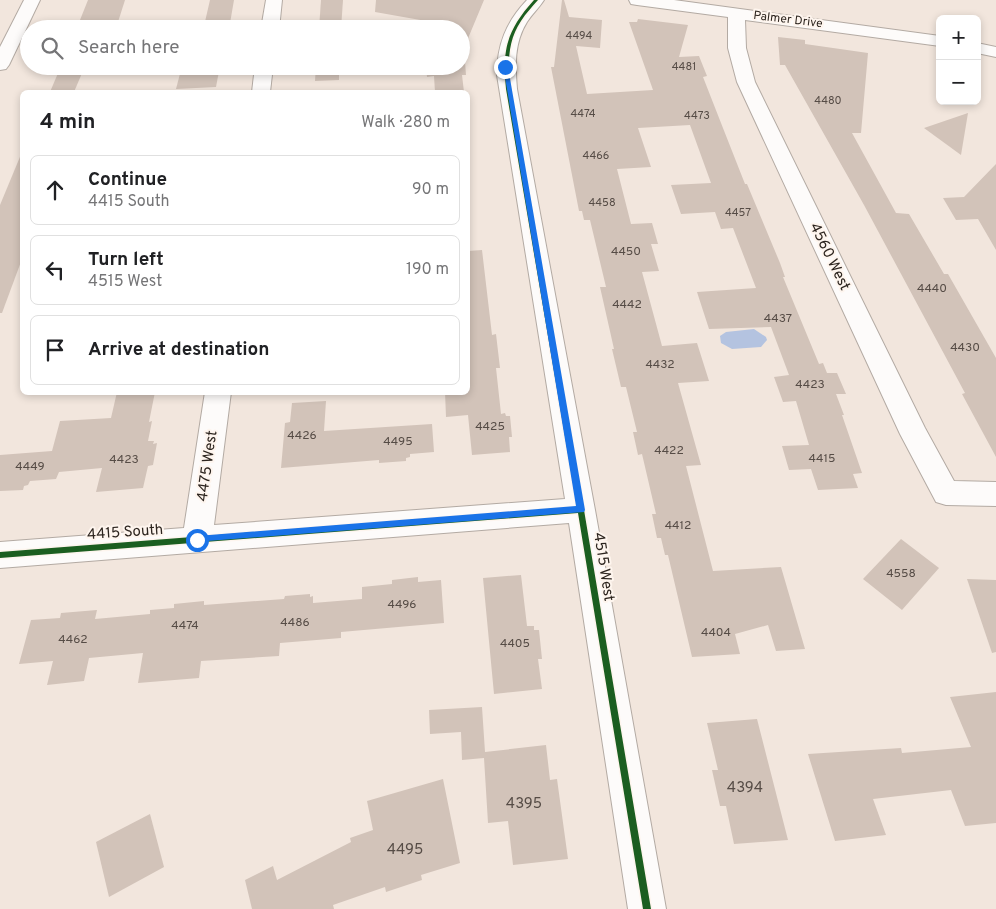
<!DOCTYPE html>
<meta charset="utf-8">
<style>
:root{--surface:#fff;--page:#f2f2f2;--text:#202124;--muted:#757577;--line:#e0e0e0}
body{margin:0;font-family:Overpass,sans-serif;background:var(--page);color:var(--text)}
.controls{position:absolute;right:15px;top:15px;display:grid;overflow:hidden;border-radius:8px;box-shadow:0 2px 8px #0003}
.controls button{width:45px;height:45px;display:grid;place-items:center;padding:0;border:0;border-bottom:1px solid var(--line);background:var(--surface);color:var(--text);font:25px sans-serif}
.stop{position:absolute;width:15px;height:15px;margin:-11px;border:4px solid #1a73e8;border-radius:50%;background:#fff}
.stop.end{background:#1a73e8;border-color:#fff;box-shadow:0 1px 5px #0008}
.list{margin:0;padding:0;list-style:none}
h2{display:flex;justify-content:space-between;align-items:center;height:65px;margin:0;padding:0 20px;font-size:21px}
h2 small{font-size:16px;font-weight:400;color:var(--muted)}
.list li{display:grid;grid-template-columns:32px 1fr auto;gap:15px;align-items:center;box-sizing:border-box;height:70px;margin:0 10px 10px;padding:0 10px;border:1px solid var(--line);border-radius:8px}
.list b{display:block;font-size:19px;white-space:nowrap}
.list p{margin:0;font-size:16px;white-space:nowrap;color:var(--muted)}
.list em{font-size:16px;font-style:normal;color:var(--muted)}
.icon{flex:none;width:28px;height:28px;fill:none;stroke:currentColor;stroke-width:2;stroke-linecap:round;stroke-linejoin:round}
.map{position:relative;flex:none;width:996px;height:909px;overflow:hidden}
.search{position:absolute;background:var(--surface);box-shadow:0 2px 8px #0003;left:20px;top:20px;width:450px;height:55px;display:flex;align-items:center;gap:12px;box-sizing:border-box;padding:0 18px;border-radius:28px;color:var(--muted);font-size:19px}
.panel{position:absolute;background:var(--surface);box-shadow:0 2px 8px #0003;left:20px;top:90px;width:450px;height:305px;border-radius:8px}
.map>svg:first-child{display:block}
</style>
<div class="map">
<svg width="996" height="909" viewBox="0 0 996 909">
<rect width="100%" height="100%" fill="#f2e6dd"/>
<polygon fill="#b4c3e0" points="754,329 766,337 767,340 761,347 732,349 721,343 720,336 726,332"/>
<g fill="#d2c3b9">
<polygon points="88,0 125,0 118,22 78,25"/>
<polygon points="210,0 234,0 229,29 192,29 192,26 204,26"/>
<polygon points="321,0 343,0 341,29 319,29"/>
<polygon points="376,0 484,0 464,48 466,75 462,75 464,92 435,92 434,76 427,77 426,66 461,66 461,29 426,29 426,21 375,12"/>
<polygon points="562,0 564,0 569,17 602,20 600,48 576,46 587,94 653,90 629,22 637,22 638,19 688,25 679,57 699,56 707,76 703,77 721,123 745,184 747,184 780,263 785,277 783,277 819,364 823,363 827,373 837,373 846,394 836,394 844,415 842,415 862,473 853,474 858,488 818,490 811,469 789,470 782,446 809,445 796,401 783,402 774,377 789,375 771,327 709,329 697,292 756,288 733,228 721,229 715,212 681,214 671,185 711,183 690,125 638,128 651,167 617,169 631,224 652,223 658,244 651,244 659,271 642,272 662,346 697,343 709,381 678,383 701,465 686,466 713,571 781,567 805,649 776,651 768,625 735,634 740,654 692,657 668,555 665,555 661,538 657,538 652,514 656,514 642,454 638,455 633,432 637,432 626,387 621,387 612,349 614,349 600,287 606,287 590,220 584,220 582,211 579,211 551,67 554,67"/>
<polygon points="778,37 805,40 805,44 868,53 861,133 852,133 896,213 909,214 944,274 948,274 996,358 996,457 962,394 965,393 864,205 785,65 780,65"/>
<polygon points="61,66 85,66 74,92 50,92"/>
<polygon points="182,66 220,66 216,87 176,89"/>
<polygon points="316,66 339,66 339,80 315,81"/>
<polygon points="968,113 961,155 924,128"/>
<polygon points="22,152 22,259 2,313 0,313 0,205"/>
<polygon points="996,164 996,250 978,219 956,220 943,198 964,197"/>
<polygon points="482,250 492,335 496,334 500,368 496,368 501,414 505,413 506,416 510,416 512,437 509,437 510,452 472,455 468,415 446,417 445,392 468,392 468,251"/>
<polygon points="117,392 155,392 149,422 152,421 148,441 154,441 153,444 157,443 153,465 148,466 143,488 96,492 102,468 59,472 56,479 30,481 28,485 24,486 23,490 0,491 0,455 52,451 60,421 111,418"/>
<polygon points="326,401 324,431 432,424 434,452 410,454 410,457 406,458 406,461 379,463 379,460 281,468 285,423 290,422 292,403"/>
<polygon points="901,539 939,568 902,610 863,579"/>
<polygon points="521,575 527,626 534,626 534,630 539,630 542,659 538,659 542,689 494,694 483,578"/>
<polygon points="418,577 418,582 441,580 444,623 341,632 341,638 280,643 279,656 201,661 199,678 138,683 143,653 89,658 84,681 47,685 53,661 19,664 31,620 60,618 61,613 97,610 95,619 150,614 150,610 174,608 174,604 204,601 204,605 284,599 285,596 310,594 310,597 313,596 313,603 362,599 362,587 392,584 392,580"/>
<polygon points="967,579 996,580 996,652 992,653"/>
<polygon points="996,692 996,823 965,826 951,790 873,799 886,835 835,841 808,754 901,748 902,753 971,747 950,697"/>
<polygon points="482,707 485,752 546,745 550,780 557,779 568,859 513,865 508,821 488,823 484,758 462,760 461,732 430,734 429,710"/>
<polygon points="757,719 788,840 734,844 726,806 720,806 712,770 718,770 707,723"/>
<polygon points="443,779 460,863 421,875 422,880 386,892 385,887 333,905 334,909 252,909 245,880 273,866 277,880 351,842 350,838 373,830 367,801"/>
<polygon points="150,814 164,867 109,897 96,842"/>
</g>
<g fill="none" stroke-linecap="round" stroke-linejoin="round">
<defs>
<g id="minor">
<polygon points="24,0 40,0 9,65 6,69 0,70 0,47"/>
<polygon points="266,0 282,0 279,29 261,29"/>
<path d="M527,0H544C539,8 532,14 527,22C514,43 515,66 517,89L595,510L666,909H628L569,523L0,568V542L184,528L205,392H231L214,525L565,499L497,75C497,45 506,22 527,0Z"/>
<polygon points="629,0 674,0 940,36 940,46 745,20 746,48 755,82 925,428 954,481 996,482 996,506 946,505 936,502 900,434 737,82 728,48 728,17 637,5 631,4"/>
<polygon points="977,43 996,47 996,57 977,53"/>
<polygon points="255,66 273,66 270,92 252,92"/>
</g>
</defs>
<use href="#minor" stroke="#b3aaa3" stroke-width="2"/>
<use href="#minor" fill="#fdfbfa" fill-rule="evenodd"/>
<defs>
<path id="cycleway" d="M534,0H538C532,7 526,13 521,21C507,42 508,65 510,89L584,510L651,909H643L578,513L0,558V552L577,507L506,89C502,49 507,30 534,0Z"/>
</defs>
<use href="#cycleway" stroke="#fef5ee" stroke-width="3"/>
<use href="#cycleway" fill="#1b5e20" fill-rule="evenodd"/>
</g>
<polygon fill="#1a73e8" points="503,65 508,67 585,510 584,512 194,542 193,540 197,536 576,506"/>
<g text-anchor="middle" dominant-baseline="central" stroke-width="4" stroke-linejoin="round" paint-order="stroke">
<g font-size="11" fill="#564c46">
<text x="579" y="36">4494</text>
<text x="684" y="67">4481</text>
<text x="828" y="101">4480</text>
<text x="583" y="114">4474</text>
<text x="697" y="116">4473</text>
<text x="596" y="156">4466</text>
<text x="602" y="203">4458</text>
<text x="738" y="213">4457</text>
</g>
<g font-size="12" fill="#2d251f" stroke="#fef5ee">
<text transform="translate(788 20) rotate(7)">Palmer Drive</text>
</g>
<g font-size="12" fill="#564c46">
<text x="626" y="252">4450</text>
<text x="932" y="289">4440</text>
<text x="627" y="305">4442</text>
<text x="778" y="319">4437</text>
<text x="965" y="348">4430</text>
<text x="660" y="365">4432</text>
<text x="810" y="385">4423</text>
<text x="490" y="427">4425</text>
<text x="302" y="436">4426</text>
<text x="398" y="442">4495</text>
<text x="669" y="451">4422</text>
<text x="822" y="459">4415</text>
<text x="124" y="460">4423</text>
<text x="30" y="467">4449</text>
<text x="678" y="526">4412</text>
<text x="901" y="574">4558</text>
<text x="402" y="605">4496</text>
<text x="295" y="623">4486</text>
<text x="185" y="626">4474</text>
<text x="716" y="633">4404</text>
<text x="73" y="640">4462</text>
<text x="515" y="644">4405</text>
</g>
<g font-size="15" fill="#2d251f" stroke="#fef5ee">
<text transform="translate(829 257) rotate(64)">4560 West</text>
<text transform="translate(208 466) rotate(-82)">4475 West</text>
<text transform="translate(125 533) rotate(-4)">4415 South</text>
<text transform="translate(603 567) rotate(81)">4515 West</text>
</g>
<g font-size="15" fill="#564c46">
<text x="745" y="788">4394</text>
<text x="524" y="804">4395</text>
<text x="405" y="850">4495</text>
</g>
</g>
</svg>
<div class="controls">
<button>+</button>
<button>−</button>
</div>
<div class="stop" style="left:197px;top:540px"></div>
<div class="stop end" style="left:505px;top:67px"></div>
<div class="search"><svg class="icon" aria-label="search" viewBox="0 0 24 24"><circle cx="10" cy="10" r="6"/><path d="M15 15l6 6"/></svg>Search here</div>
<section class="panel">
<h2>4 min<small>Walk · 280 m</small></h2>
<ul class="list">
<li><svg class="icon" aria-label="ahead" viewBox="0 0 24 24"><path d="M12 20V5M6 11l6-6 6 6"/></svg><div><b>Continue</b><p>4415 South</p></div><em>90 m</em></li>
<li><svg class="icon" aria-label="left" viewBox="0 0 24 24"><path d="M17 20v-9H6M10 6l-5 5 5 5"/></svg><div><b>Turn left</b><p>4515 West</p></div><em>190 m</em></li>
<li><svg class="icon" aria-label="arrive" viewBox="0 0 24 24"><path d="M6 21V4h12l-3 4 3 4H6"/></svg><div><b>Arrive at destination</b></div></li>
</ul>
</section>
</div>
